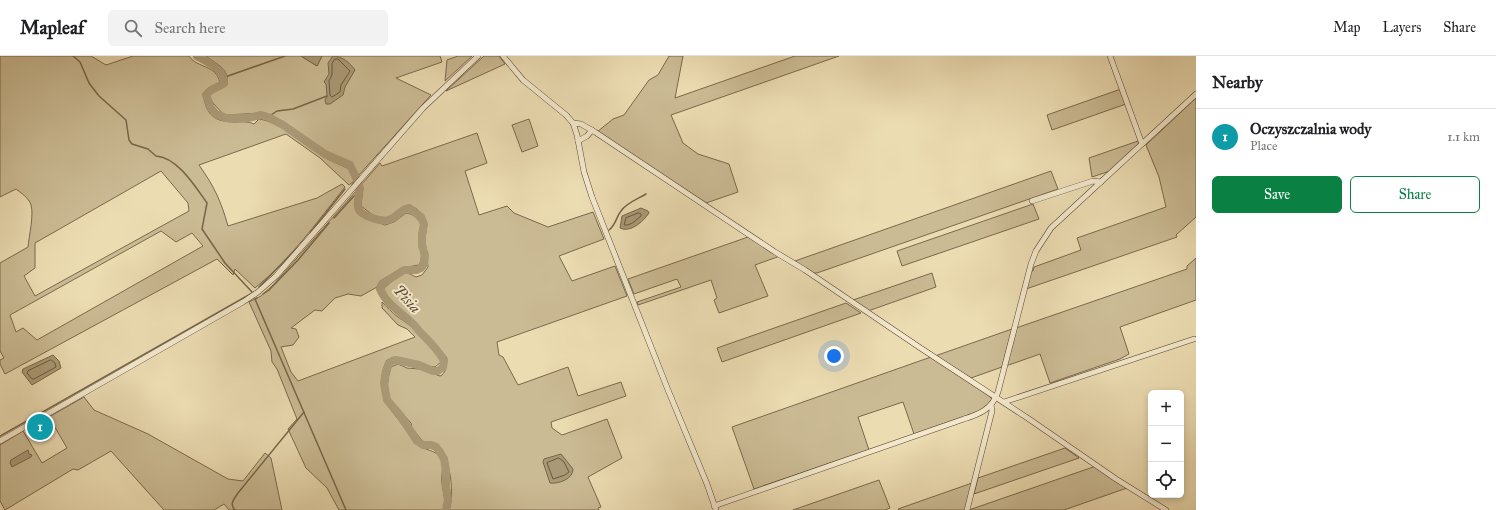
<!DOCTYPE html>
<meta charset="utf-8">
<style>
:root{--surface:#fff;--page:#f2f2f2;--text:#202124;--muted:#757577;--line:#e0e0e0;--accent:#0b8043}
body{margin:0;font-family:"IM FELL Great Primer",serif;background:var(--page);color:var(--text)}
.controls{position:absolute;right:12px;bottom:12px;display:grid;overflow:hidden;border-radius:6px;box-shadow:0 2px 6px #0003}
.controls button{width:36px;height:36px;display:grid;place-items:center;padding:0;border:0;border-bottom:1px solid var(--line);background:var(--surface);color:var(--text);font:20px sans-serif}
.you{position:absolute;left:834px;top:300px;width:14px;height:14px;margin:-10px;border:3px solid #fff;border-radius:50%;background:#1a73e8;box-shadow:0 0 0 6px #1a73e833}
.badge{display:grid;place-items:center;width:26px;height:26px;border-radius:50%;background:var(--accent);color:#fff;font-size:13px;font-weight:700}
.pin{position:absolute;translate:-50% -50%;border:2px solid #fff;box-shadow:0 1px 4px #0006}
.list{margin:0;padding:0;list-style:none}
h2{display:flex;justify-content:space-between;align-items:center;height:52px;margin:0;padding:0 16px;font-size:17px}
h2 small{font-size:13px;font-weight:400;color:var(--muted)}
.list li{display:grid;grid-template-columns:26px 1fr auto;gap:12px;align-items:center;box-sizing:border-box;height:56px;padding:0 16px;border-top:1px solid var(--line)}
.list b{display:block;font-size:15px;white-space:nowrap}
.list p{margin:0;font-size:13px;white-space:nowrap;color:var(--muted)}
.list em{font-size:13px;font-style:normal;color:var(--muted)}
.actions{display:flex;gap:8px;padding:12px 16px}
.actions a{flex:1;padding:9px 0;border:1px solid var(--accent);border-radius:6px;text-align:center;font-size:14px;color:var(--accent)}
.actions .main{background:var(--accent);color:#fff}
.icon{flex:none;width:22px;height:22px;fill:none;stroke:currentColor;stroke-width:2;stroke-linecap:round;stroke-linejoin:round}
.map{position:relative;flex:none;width:1196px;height:454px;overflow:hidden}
header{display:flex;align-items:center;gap:24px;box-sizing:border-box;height:56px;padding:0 20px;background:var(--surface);border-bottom:1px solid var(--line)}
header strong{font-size:19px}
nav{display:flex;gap:22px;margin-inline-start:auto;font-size:14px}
.search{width:280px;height:36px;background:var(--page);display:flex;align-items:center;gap:10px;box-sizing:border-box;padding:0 14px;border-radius:6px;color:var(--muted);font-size:15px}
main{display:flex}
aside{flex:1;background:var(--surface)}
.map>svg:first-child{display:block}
</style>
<header>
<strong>Mapleaf</strong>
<div class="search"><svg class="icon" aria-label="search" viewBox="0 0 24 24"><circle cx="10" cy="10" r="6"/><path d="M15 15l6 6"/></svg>Search here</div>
<nav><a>Map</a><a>Layers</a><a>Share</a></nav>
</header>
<main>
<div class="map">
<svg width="1196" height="454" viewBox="0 0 1196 454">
<rect width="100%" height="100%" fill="#ecdcb2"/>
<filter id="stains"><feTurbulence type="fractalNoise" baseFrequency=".005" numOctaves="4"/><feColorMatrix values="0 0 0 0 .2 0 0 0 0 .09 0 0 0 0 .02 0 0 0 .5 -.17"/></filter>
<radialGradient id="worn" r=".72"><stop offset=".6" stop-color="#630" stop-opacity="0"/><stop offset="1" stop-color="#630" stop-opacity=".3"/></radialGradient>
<g fill="#cbbb94" stroke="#7a694c" fill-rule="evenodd">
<path d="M0,0H91L106,9L133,0H189C198,13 216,8 220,27L208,32L203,37C206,59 214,66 235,66C242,66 248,65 254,68L259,63C281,66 302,88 321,99C329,105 340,108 349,113L350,116L353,119L354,125L349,129L320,102L286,78L199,109C214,130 221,145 228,170L317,142L342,128L345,131C317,166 290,204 255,232L235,213L233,219L217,203L5,318L0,308V304L4,302L0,295V207L28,191C29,180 34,159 31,149C29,142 21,137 16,133L0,141ZM161,115L188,147L189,155L35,240L24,220L35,212V187ZM161,175L176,186L192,177L203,190L37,284L23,272L16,276L10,259Z"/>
<path d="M206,0H301L317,10L322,0H440L442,6L396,22L431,39L358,120L349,107L345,106L326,96L298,76L265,57L224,59L213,47L209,40C214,34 221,34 227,29C229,12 219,10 206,0Z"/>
<polygon points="458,0 472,0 445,25 447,4"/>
<polygon points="484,0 499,0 505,8 446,35"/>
<polygon points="669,0 683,0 675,42 795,0 839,0 671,59 683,87 698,98 729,108 738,136 706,147 597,76 613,63 624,59 649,24 658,19"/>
<polygon points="1121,33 1126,48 1052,74 1047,59"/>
<polygon points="1196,42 1196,161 1176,179 1177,181 1026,233 1031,215 1033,215 1034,211 1081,194 1077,182 1166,151 1159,121 1146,89"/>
<polygon points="529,63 538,90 522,96 512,69"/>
<path d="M477,77L487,107L465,115L479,159L507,150L514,157L548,171L593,156L604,183L559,200L572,225L615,210L627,240L497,286L499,299L503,301L518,329L568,311L578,340L621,326L626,340L551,366L552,372L562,379L607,363L622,402L588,421L601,451L598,452L599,454H449C455,441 450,400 439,391C435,387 430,387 424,387L412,372L411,367L389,343L387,335L388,323L391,311L398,308L407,312L419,313L440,320L442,319L445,315L447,302L435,287L404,256L388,243L383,236L384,232C389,228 401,217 406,217C409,217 414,220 416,221L422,219L428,211L425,183L427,168L424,161L417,153L411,150L404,151L391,161L386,163L374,160L361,150L363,132L362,128L380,107L382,110Z"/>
<polygon points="1138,85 1139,89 1110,115 1092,121 1089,102"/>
<polygon points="1051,115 1058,133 817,217 812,217 795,205"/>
<path d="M357,134C354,163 361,160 385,169L394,166L406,157C413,158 416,161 421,167C420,174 419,183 420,190C421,197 423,201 419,209L402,212L380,225L377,231L361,240L348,238L335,242L322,255L315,254L291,272L296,273L299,281L293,289L281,291L291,316L298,325L415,281L407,273L398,269L382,252V246C387,250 392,257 398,261C412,270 436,290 441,306L435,311C419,311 404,299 387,304C380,316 380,335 387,348C391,355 397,361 401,367C407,375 411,383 418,389C425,395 436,393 441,403C444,411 441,419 442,427C443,437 446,444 444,454H339L327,432L306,412L288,373L297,363L277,313L272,306L271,295L249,246L261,240L274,228Z"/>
<polygon points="1033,148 1039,163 902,210 897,195"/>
<polygon points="748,181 780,200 755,209 768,240 719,257 714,244 717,242 711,224 638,249 637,246 681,231 677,223 634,238 628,223"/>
<polygon points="1196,202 1196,244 1120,271 1129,298 1120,303 1050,327 1040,298 1006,310 1016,272 1187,213 1187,210"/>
<polygon points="932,217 936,231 868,255 853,244"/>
<polygon points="846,247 861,257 722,306 717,292"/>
<polygon points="1012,273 1002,311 971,322 935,300"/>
<polygon points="931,301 986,337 992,343 989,349 982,354 914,378 903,346 858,361 869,394 754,433 732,371"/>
<polygon points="84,341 94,354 148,378 228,423 243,425 265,397 271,402 282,454 229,454 224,448 214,454 164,454 111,395 78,414 73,413 5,454 0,445 0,389 23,375 42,407 67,392 49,361"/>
<polygon points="1065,392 1079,402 974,438 978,422"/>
<polygon points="1096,410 1127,432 1064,454 969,454"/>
<polygon points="879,424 890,452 885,454 793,454"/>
<polygon points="972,427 965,454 899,454 898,453"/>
</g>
<g fill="#aa9976" stroke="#776548">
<polygon points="301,0 322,0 317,10"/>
<path d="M333,0C342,0 350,7 355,14L345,31L343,39L330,48H326L325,44L327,40L326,28L324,26L329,18L328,7Z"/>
<path d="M641,152L648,155L649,157C643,166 630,177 620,172L622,160Z"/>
<polygon points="53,299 59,305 61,312 32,329 22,316 23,313"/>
<polygon points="28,394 29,398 32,399 31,401 12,411 10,407 11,404"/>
<path d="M561,398L573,413C573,423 559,428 550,427L543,406L544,403Z"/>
</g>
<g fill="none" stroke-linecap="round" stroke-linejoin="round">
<g stroke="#6a583c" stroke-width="1">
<polygon points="335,3 338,3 350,15 341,29 340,36 332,41 330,39 329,25 332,19 332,8"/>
<path d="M639,157L641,158V160C636,164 631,170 624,169L626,162Z"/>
<polygon points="51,304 55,307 56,311 34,323 32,323 27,317 28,315"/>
<polygon points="559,402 564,406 569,416 565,419 553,423 547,407"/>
</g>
<g stroke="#776548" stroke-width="1.5">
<path d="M73,0L80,6L89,27L99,40L126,64L129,84L132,88L148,93L156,100C177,101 195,130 207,147L202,173L225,207L252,236"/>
<polyline points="225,21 285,0"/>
<polyline points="268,61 277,55 293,53 327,40"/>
<polyline points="352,129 357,123"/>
<polyline points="334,162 353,141 360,136"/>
<path d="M609,174C616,169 616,161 621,155C626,147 638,143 646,138"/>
<polyline points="310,177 345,133"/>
<polyline points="259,231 298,191"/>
<polyline points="263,238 269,234 298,204 329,167"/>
<polyline points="257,242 255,243 346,454"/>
<polyline points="0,380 254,236"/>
<path d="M235,454C229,448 234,443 238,437L304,356"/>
</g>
<path stroke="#aa9976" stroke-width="8" d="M197,0C207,6 225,14 224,27C218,32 211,32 206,39L211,52L216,58L226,62H248L261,59L268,61L283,69L325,98L350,109C353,116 357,122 359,129C361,137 355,148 359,154C363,160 381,166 388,164C396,163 400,153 409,152L421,161L424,168L422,178V190L425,199L424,208L421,212L417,214H404L382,228L380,233C386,248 401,256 412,267C415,269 417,273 420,276C429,285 438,293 444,305L443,311L438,315H433L419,309L396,304L392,305L389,308L386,315L384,327L387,344L400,359L417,385L423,389H431L436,391L440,396L444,403L446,414V430L448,443L446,454"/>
<defs>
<g id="minor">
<polyline points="503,0 523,24 566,59 573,67 577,79 584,116 592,141 668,334 707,428 716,454"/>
<polyline points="1110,0 1142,88"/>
<polyline points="573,67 581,68 595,76 775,196 805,214 919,291 1029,363 1116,423 1166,454"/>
<polyline points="578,85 587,80 592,74"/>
<polyline points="1032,145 1093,125 1101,126"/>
<polyline points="1004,346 1194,283"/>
<polyline points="0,385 243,246 258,236 276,220 423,52 478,0"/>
<path d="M714,450L964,363C980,358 992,353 998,336L1031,208L1036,195L1051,172L1196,38"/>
<polyline points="967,454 992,355 991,349"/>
</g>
</defs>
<use href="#minor" stroke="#5a482f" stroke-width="6"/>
<use href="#minor" stroke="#f3e8cd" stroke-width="5"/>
</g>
<g text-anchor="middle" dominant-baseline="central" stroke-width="4" stroke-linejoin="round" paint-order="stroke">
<g font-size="15" font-style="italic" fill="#5d4b31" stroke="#f3e8cd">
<text transform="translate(407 243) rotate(48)">Pisia</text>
</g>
</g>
<rect width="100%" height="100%" filter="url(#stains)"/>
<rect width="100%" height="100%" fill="url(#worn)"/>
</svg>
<div class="controls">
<button>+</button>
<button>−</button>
<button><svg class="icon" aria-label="locate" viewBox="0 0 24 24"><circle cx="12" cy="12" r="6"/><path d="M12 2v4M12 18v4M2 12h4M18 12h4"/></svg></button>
</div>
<div class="you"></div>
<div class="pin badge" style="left:40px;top:371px;background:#0f9aa8">1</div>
</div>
<aside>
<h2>Nearby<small></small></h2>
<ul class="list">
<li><span class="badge" style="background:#0f9aa8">1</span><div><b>Oczyszczalnia wody</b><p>Place</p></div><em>1.1 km</em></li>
</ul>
<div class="actions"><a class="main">Save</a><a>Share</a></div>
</aside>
</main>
